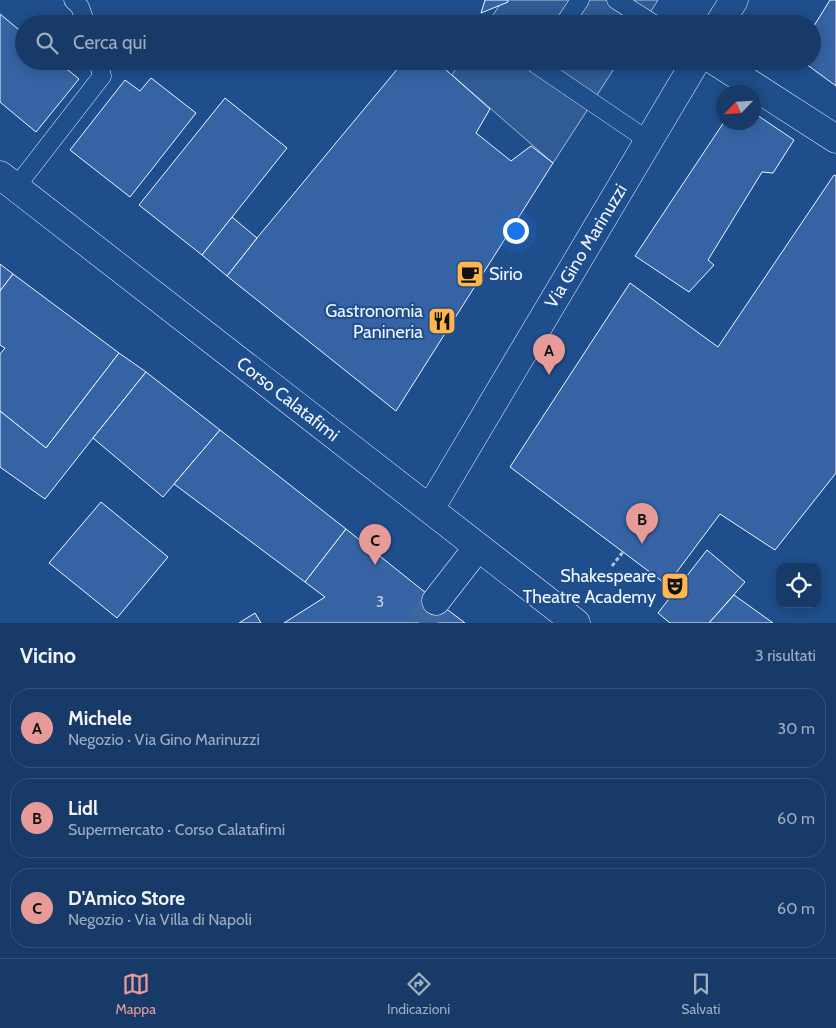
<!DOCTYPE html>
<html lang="it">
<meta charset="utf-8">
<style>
:root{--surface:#173a69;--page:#20416f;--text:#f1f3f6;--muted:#9eadc0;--line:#36547d;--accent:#e69b98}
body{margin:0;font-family:Cabin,sans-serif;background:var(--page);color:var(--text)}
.controls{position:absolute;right:15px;bottom:15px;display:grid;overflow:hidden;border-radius:10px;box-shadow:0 2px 12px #0003}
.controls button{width:45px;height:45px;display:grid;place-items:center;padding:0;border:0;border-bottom:1px solid var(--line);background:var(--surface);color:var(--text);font:25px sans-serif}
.compass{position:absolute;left:716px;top:85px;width:45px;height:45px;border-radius:50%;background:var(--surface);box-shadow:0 2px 12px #0003;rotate:245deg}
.you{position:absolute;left:515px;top:230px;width:18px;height:18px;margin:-12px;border:4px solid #fff;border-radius:50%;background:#1a73e8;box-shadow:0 0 0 8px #1a73e833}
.badge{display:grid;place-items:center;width:32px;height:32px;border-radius:50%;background:var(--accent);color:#111;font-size:16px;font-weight:700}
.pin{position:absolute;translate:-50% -41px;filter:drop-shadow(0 1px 2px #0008)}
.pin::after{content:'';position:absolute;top:26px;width:18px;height:15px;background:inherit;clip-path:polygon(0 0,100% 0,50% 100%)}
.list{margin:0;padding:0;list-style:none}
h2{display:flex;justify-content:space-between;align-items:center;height:65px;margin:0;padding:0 20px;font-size:21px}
h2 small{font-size:16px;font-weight:400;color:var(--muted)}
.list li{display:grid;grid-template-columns:32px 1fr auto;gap:15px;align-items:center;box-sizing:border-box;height:80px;margin:0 10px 10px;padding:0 10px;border:1px solid var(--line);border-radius:20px}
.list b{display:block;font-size:19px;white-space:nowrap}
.list p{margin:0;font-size:16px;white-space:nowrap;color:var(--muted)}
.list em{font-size:16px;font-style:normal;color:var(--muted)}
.icon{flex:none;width:28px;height:28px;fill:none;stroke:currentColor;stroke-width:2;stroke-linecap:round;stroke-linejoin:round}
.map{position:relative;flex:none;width:836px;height:623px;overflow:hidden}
.search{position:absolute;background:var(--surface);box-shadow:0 2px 12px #0003;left:15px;right:15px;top:15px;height:55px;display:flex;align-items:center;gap:12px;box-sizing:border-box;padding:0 18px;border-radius:28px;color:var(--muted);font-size:19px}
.sheet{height:335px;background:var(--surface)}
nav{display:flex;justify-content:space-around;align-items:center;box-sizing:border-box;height:70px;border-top:1px solid var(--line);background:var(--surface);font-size:14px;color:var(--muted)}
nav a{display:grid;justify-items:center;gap:2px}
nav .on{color:var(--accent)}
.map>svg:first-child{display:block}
</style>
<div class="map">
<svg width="836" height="623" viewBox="0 0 836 623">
<rect width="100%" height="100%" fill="#1f4e8c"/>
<g fill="#305b95" stroke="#a8bbd7">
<polygon points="503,0 658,0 643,24 487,24"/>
<polygon points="461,61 619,61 553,163 452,75"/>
</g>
<g fill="#3563a3" stroke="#f2f6ff">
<polygon points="485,0 508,0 508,2 481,13"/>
<polygon points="830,0 836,0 836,86 802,61 812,61 812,29"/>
<polygon points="0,14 24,34 24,61 57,61 79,79 36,132 0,102"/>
<polygon points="404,61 436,61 490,109 476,133 511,161 531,146 553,163 396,411 227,276 257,238"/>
<polygon points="151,78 196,113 130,197 70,150 125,80 140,91"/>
<polygon points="225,98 287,148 202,255 139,205"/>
<polygon points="754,113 794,140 773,173 762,172 708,260 714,265 689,292 635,256 724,122 754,122"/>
<polygon points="834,175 836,176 836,473 775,550 720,514 667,585 510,467 630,283 718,347"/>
<polygon points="232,217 257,238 227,276 202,255"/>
<polygon points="0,264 13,274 0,291"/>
<polygon points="13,274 119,353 46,448 0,411 0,354 5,348 0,345 0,291"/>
<polygon points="119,353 146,372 93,438 45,499 0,467 0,411 46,448"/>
<polygon points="146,372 220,430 163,497 93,438"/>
<polygon points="220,430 346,529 305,582 174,484"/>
<polygon points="101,502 168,557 117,618 49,563"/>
<polygon points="346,529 436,601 465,623 284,623 325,597 305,582"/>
<polygon points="707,550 745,582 709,623 670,623 658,613"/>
<polygon points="734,595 773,623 709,623"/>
<polygon points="255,613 261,623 239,623"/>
</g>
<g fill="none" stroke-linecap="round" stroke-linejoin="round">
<polyline stroke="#3f679d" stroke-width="28" stroke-dasharray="28 14" stroke-linecap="butt" points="420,623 436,601"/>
<defs>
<g id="service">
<polyline points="73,0 80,7 86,24"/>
<polyline points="616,0 654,24"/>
<polyline points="564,24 580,0"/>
<polyline points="540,61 537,65 649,141"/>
<polyline points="16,187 102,76 98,61"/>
</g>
<g id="minor">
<polyline points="719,24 734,0"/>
<polyline points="715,61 836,139"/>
<polyline points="430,509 696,61"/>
<polyline points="436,601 478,547"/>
</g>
<polyline id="secondary" points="0,175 576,623"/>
</defs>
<use href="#service" stroke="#f2f6ff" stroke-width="19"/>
<use href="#minor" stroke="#f2f6ff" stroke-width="29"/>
<use href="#secondary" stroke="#f2f6ff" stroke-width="29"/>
<polyline stroke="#b3c4dc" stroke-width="3" stroke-dasharray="4 2.5" stroke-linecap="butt" points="612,566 623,552"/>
<use href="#service" stroke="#1f4e8c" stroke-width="18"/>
<use href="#minor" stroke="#1f4e8c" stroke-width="28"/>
<use href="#secondary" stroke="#1f4e8c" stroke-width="28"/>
</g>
<defs>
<symbol id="cafe-square" viewBox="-11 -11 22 22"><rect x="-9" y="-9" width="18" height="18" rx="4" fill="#ffb74d" stroke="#1f4e8c"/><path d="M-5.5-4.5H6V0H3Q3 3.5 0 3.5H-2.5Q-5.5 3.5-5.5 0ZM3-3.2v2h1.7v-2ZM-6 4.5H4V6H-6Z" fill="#111"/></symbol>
<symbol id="restaurant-square" viewBox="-11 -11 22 22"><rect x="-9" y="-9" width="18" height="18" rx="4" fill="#ffb74d" stroke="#1f4e8c"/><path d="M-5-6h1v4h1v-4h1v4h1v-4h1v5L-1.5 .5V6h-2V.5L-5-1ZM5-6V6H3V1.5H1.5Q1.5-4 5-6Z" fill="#111"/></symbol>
<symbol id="theatre-square" viewBox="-11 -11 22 22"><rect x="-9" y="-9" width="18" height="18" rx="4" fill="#ffb74d" stroke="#1f4e8c"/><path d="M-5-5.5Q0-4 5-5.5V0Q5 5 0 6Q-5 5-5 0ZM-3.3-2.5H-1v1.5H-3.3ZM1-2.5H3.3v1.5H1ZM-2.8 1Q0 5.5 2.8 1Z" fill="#111"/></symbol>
</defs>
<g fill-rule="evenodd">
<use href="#cafe-square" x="454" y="258" width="32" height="32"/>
<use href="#restaurant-square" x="426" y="305" width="32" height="32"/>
<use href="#theatre-square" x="659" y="570" width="32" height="32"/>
</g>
<g text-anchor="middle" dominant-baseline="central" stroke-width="4" stroke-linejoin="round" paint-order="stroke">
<g font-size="15" fill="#c3d1e8">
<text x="380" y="602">3</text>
</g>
<g font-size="18" fill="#f2f6ff" stroke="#1f4e8c">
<text transform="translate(586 246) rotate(-59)">Via Gino Marinuzzi</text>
<text transform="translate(288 399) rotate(38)">Corso Calatafimi</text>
</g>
<g font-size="18" fill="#f2f6ff" stroke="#1f4e8c" text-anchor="end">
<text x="489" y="274" text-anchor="start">Sirio</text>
<text x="423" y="311">Gastronomia<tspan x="423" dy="21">Panineria</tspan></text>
<text x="656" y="576">Shakespeare<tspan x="656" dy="21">Theatre Academy</tspan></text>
</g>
</g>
</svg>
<div class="controls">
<button><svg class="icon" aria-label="locate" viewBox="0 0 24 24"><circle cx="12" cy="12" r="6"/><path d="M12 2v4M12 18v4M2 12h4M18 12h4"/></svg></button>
</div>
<svg class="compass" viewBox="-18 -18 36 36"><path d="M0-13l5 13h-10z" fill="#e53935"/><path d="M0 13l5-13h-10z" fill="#9eadc0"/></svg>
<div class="you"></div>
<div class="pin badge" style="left:549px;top:375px">A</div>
<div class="pin badge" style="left:642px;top:544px">B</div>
<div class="pin badge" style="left:375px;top:565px">C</div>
<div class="search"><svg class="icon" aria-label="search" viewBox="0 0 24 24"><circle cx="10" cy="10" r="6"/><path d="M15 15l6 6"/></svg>Cerca qui</div>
</div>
<section class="sheet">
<h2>Vicino<small>3 risultati</small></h2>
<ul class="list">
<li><span class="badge">A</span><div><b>Michele</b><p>Negozio · Via Gino Marinuzzi</p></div><em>30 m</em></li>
<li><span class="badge">B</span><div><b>Lidl</b><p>Supermercato · Corso Calatafimi</p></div><em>60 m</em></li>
<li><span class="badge">C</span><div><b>D'Amico Store</b><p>Negozio · Via Villa di Napoli</p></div><em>60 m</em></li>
</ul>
</section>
<nav>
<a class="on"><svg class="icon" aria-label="map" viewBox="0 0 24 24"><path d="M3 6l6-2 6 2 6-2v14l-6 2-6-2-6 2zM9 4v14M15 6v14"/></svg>Mappa</a>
<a><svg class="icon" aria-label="directions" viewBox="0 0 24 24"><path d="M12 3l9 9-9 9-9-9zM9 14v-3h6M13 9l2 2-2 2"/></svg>Indicazioni</a>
<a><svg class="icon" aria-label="saved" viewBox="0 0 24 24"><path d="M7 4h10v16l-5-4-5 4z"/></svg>Salvati</a>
</nav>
